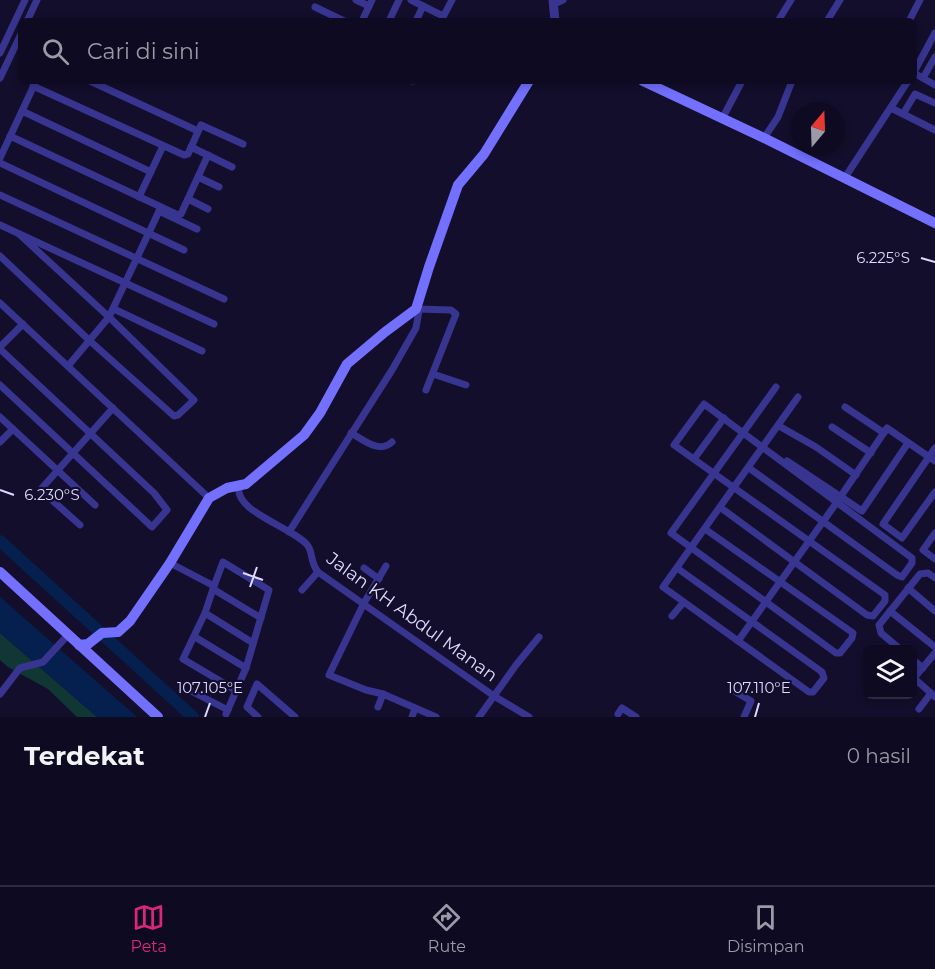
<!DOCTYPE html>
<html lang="id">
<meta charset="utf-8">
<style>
:root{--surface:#0e0a21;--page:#17132a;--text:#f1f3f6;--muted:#9b9aa5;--line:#2e2b3f;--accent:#db2777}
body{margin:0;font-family:Montserrat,sans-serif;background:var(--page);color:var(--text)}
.controls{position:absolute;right:18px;bottom:18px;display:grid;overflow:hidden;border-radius:9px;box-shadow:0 3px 9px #0003}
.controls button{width:54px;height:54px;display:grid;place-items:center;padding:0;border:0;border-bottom:2px solid var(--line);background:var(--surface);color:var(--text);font:30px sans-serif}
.compass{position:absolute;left:791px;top:102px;width:54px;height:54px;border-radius:50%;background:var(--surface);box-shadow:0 3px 9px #0003;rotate:19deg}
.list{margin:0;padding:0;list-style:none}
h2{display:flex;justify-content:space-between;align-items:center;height:78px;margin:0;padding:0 24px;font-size:26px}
h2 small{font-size:20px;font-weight:400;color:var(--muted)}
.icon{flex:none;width:33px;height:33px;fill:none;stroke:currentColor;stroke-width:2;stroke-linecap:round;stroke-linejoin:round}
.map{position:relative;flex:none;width:935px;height:717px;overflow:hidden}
.search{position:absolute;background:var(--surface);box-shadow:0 3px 9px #0003;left:18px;right:18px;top:18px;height:66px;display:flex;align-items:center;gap:15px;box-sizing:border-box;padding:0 21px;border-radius:9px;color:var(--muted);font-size:22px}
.sheet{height:168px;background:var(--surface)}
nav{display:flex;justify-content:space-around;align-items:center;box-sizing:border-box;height:84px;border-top:2px solid var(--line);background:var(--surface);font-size:16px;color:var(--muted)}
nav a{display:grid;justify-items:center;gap:3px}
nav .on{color:var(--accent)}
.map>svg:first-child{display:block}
</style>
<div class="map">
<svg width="935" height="717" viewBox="0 0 935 717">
<rect width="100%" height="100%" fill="#130e2c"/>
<polygon fill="#113735" points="0,633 97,717 77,717 48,689 8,667 0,660"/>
<polygon fill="#05204e" points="0,597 137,717 97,717 0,633"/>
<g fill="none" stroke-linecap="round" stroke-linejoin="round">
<polyline stroke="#05204e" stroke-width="12" points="0,541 193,717"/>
<g stroke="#373590" stroke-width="7">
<polyline points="356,0 369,6"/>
<polyline points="411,0 443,16"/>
<polyline points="554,4 563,0"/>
<polyline points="315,7 344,21"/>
<polyline points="27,21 37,0"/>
<polyline points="362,21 372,0"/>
<polyline points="389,21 399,0"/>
<polyline points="416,21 423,6"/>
<polyline points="441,21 452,0"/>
<polyline points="778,21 791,0"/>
<polyline points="827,21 840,0"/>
<polyline points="909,21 920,0"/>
<polyline points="0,53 25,0"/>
<polyline points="914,72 935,33"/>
<polyline points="914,73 935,85"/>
<polyline points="0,78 21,34"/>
<polyline points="923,78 935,57"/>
<polyline points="90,81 198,131"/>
<polyline points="412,81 413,81"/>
<polyline points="33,86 184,155 188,154 201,125 243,144"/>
<polyline points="891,108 935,130"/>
<polyline points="22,111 151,172"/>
<polyline points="903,114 915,94 935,103"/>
<polyline points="722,119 742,81"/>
<polyline points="10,136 178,215 181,214 208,155"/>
<polyline points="764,138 778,117 792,81"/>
<polyline points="191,147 232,167"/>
<polyline points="0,158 36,81"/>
<polyline points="0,163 184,250"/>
<polyline points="198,177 219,187"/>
<polyline points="844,179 908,81"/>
<polyline points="0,195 224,299"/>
<polyline points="139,197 163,146"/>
<polyline points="188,199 208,209"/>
<polyline points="159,211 197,229"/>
<polyline points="0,225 214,324"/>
<polyline points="0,256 90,341 174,416 178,415 194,400 109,317 19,234"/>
<polyline points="0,303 209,498"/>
<polyline points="114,309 202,351"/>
<polyline points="416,309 451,310 456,314 426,390"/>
<polyline points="0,347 23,324"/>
<polyline points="0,349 154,493 167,510 152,527 0,385"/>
<polyline points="68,366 109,317 161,207"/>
<polyline points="433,374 466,385"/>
<polyline points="845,407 884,433"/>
<polyline points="0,417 95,505"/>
<polyline points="779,426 816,447 856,475"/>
<polyline points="832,427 871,453"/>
<path d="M351,433C364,440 379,454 392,442"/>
<polyline points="0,442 13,429"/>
<polyline points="935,448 883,524 902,538 935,492"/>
<polyline points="694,459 724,418"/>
<polyline points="787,461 862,511 908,443"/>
<path d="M239,487C234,512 295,528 308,546C313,553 310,562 318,572L494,696L529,717"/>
<polyline points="721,508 867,615 873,616 885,601 885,595 674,445 704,404 912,558 912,563 902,577 897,575 749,468"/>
<polyline points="80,525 43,492 42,488 113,408"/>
<polyline points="705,529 853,633 852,638 840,653 836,653 671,533 776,387"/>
<polyline points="289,532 392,370 416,328 419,311"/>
<polyline points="935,533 923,550 935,559"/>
<polyline points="170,563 214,586 205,613"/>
<polyline points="364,568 379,579"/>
<polyline points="677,568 822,672 824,678 813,692 809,692 663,587 798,397"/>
<polyline points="214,586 223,562 269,590 246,668 226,714"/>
<polyline points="908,588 935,611"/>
<polyline points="213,589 261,618"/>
<polyline points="302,590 318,572"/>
<polyline points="890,611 935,647"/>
<polyline points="672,616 683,603"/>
<polyline points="195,637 246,668"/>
<polyline points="738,641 837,502 887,428 935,461"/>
<polyline points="901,650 881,633 879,625 920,574 928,573 935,578"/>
<polyline points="935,653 914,678 935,697"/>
<polyline points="912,659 923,668"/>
<polyline points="237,691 183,659 205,613 253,643"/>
<polyline points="193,692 228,710"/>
<polyline points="736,692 751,701 744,717"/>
<polyline points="0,694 20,668 43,662 68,635"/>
<polyline points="383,694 366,690 329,675 364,603 386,566"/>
<polyline points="378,707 383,694 436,717"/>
<polyline points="919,709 931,693"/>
<polyline points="618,714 622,708 636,717"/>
<polyline points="258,717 247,707 257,684 295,717"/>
<polyline points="412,717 415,708"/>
<polyline points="479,717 516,665 539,637"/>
</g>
<polyline stroke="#373590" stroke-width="9" points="553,0 555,21"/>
<g stroke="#7370ff" stroke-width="10">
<polyline points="643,81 764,138 935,223"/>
<polyline points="0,572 158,717"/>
<polyline points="79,645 88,644 102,633 118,632 130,621 170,563 209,498 227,488 246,484 304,435 320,413 347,364 385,332 416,309 429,267 458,185 484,154 529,81"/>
</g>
</g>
<path fill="none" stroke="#ddd9ff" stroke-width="2" d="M921,258L935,262M0,490L14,495M243,573L263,580M250,587L257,567M205,717L210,703M755,717L759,703"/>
<g text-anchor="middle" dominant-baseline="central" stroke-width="4.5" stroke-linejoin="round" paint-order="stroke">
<g font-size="18" fill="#ddd9ff" stroke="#130e2c">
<text transform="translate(412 617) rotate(36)">Jalan KH Abdul Manan</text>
</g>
</g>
<g font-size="15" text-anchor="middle" fill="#ddd9ff" stroke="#130e2c" stroke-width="4.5" stroke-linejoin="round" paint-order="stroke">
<text x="883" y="263">6.225°S</text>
<text x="52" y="500">6.230°S</text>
<text x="210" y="693">107.105°E</text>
<text x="759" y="693">107.110°E</text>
</g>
</svg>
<div class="controls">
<button><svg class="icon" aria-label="layers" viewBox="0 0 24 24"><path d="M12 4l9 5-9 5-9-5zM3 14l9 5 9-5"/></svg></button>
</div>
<svg class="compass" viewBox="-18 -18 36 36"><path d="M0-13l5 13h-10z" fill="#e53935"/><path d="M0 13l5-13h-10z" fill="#9b9aa5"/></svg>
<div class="search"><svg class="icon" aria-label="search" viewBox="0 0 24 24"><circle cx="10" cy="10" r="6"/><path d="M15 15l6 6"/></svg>Cari di sini</div>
</div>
<section class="sheet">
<h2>Terdekat<small>0 hasil</small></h2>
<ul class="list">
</ul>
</section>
<nav>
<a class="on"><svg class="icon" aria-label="map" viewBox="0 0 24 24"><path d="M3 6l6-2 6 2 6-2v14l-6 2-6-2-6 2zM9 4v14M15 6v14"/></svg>Peta</a>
<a><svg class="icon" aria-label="directions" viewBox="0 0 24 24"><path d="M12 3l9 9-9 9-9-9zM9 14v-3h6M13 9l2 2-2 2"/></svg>Rute</a>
<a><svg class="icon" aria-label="saved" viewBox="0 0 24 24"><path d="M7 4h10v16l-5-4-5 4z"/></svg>Disimpan</a>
</nav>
